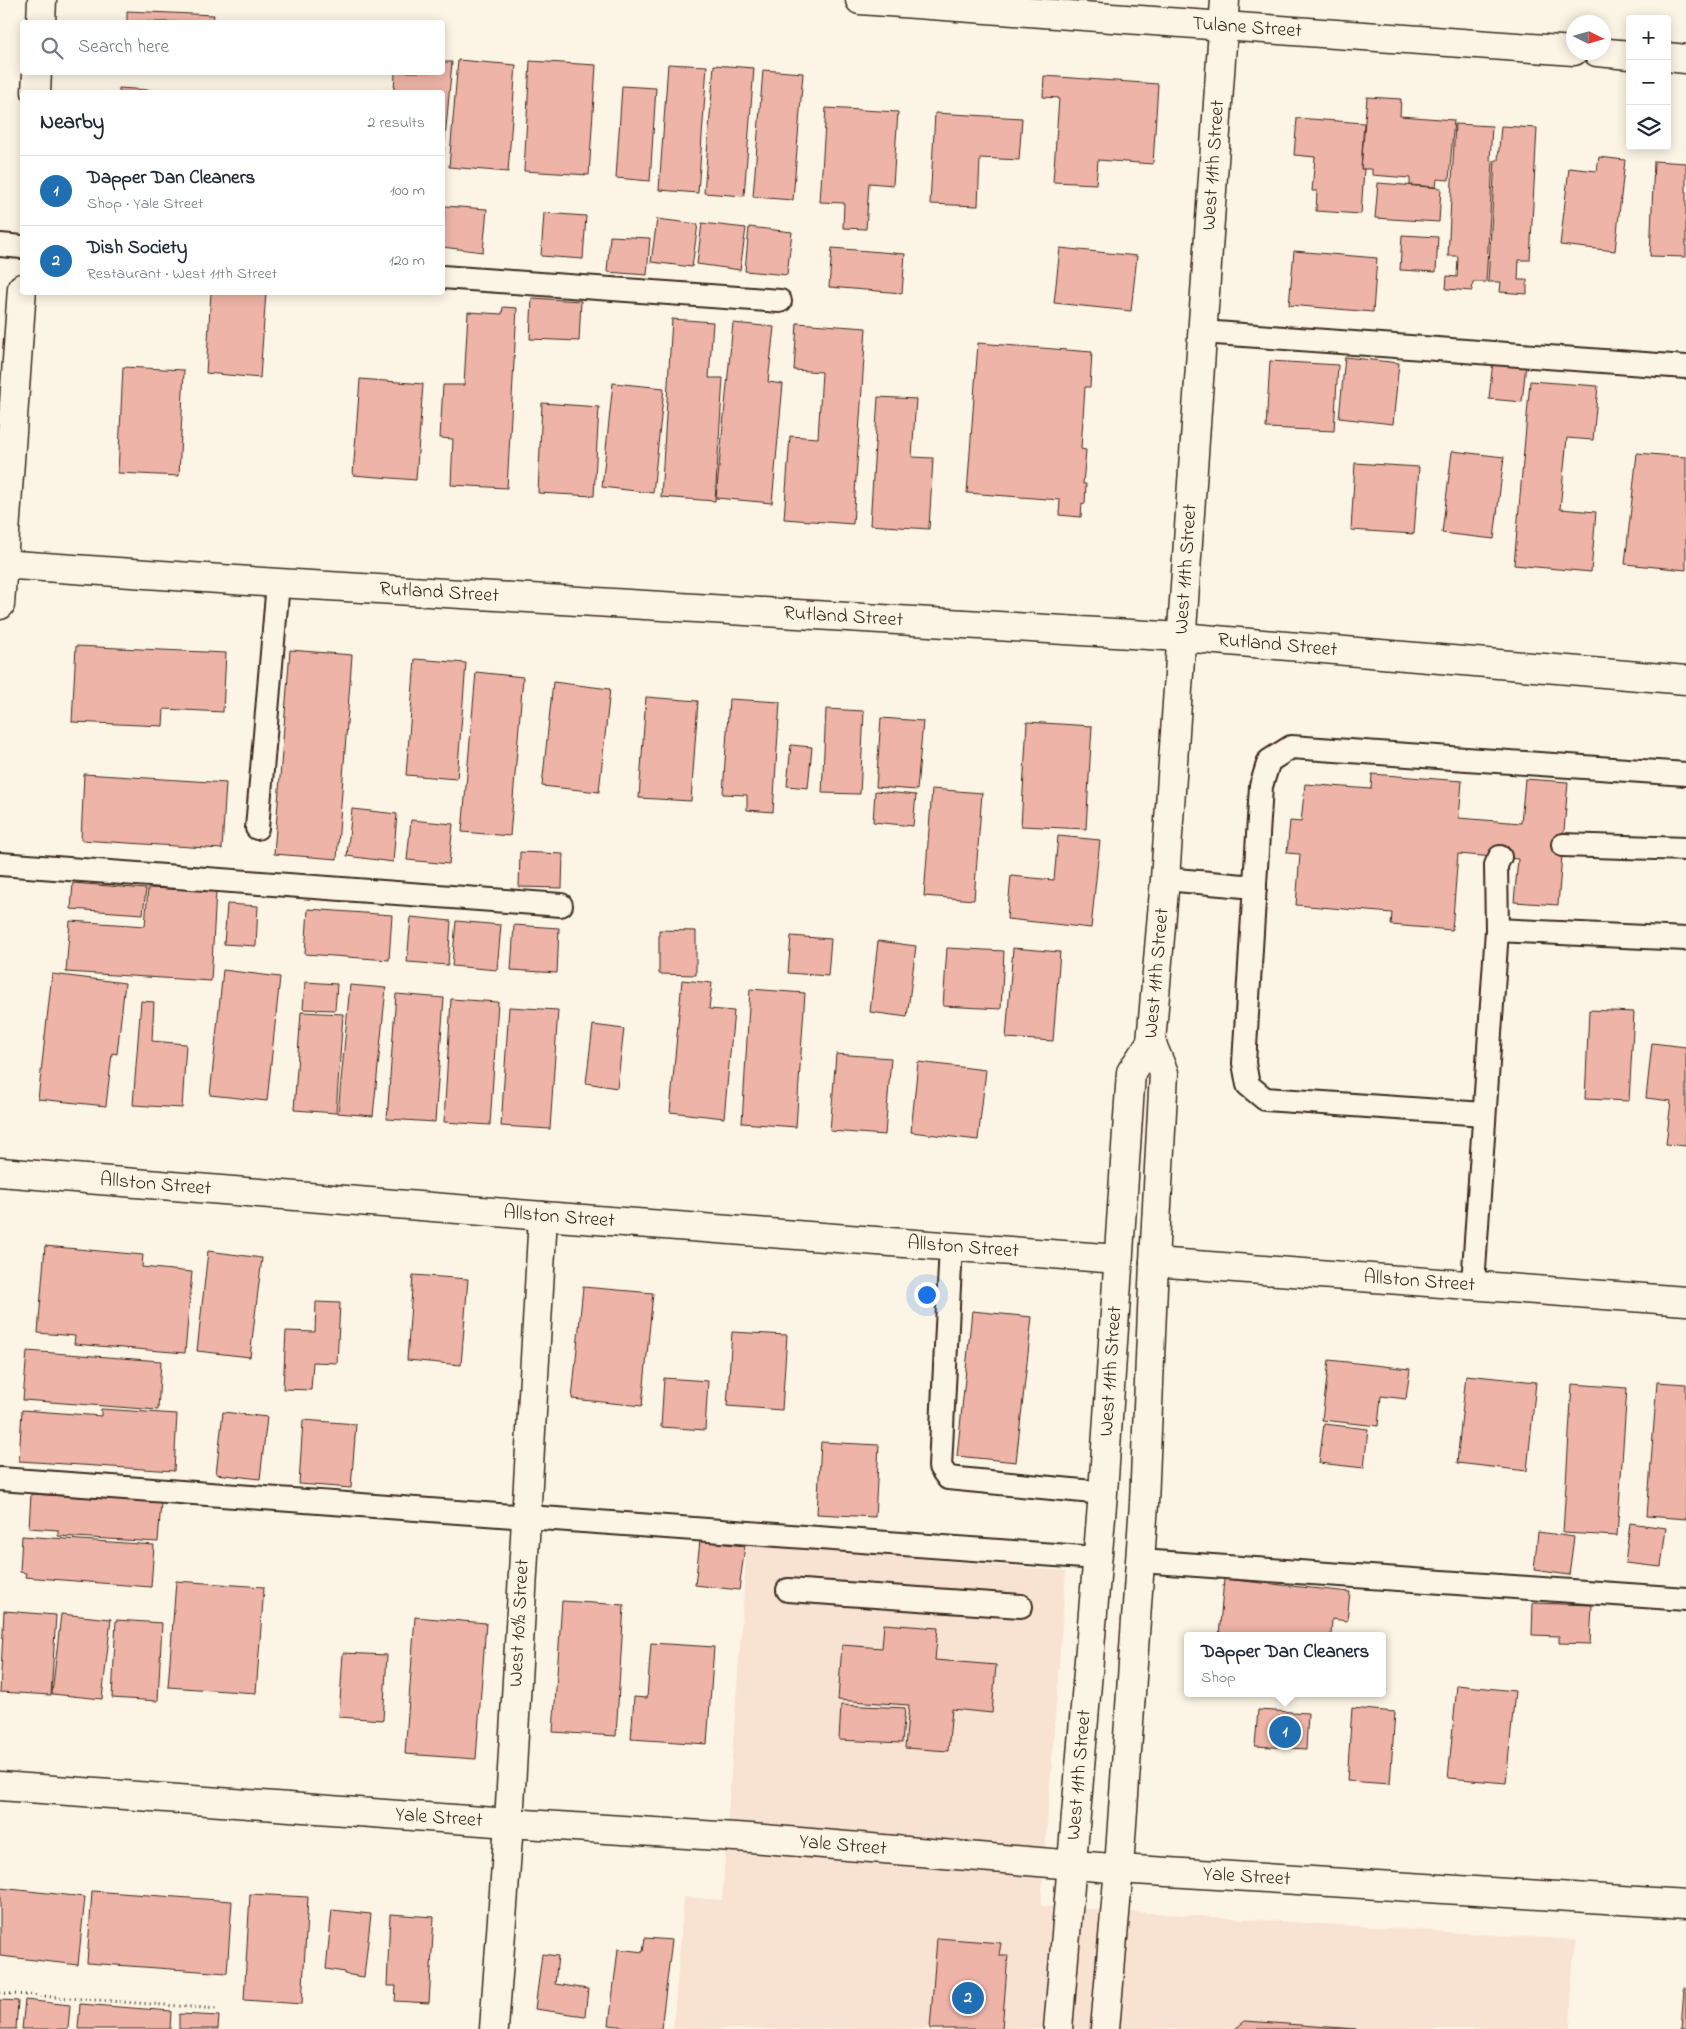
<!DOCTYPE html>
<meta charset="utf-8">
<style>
:root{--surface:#fff;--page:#f6f6f7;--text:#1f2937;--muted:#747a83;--line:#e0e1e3;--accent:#1f6fb2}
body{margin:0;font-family:"Indie Flower",sans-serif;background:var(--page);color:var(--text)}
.controls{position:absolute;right:15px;top:15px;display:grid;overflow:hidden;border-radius:5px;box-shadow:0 2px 12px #0003}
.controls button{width:45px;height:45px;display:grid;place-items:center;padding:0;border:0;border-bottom:1px solid var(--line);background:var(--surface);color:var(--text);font:25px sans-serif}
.compass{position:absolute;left:1566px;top:15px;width:45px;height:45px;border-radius:50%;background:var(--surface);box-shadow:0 2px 12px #0003;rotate:95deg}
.you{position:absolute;left:926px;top:1294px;width:18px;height:18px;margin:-12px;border:4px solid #fff;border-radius:50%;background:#1a73e8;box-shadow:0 0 0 8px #1a73e833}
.badge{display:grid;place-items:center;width:32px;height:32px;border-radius:50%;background:var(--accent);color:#fff;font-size:16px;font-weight:700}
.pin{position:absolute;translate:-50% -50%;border:2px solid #fff;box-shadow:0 1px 5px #0006}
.popup{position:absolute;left:1184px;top:1632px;width:202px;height:65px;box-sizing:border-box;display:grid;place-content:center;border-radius:5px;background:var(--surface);filter:drop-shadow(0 1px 4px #0005);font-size:16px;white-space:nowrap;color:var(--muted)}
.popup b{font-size:19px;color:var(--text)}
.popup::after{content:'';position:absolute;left:50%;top:100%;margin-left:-10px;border:10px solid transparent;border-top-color:var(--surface)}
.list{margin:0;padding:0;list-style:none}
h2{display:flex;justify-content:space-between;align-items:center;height:65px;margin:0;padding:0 20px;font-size:21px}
h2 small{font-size:16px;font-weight:400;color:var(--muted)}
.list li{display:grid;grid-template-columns:32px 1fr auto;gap:15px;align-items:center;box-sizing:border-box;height:70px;padding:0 20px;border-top:1px solid var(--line)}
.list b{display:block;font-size:19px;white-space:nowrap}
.list p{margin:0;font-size:16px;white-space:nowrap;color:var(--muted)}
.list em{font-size:16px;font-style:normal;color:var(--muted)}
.icon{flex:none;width:28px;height:28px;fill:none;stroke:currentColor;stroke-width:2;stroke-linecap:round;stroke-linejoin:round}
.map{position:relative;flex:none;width:1686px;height:2029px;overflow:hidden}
.search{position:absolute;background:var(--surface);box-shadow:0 2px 12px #0003;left:20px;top:20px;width:425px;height:55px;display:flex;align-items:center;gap:12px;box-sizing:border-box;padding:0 18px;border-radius:5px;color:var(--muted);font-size:19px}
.panel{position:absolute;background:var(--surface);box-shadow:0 2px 12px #0003;left:20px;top:90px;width:425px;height:205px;border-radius:5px}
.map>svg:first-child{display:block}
</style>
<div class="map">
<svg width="1686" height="2029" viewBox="0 0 1686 2029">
<rect width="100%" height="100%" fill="#fcf5e5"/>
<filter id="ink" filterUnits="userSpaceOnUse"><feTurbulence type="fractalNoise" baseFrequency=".02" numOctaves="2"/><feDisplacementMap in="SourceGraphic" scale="10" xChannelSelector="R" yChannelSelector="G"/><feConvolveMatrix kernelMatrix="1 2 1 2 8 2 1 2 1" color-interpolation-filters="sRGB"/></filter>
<g filter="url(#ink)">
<polygon fill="#f8e2d2" points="747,1544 1066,1571 1041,1906 1577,1940 1573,1962 1570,2029 673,2029 684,1897 722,1900"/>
<g fill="#eeb4a7" stroke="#3b2a1e">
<polygon points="127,11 214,15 213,22 127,22"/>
<polygon points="458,60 516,65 508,172 449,167"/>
<polygon points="530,61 596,65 589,175 524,171"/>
<polygon points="442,62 452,62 442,173 442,92 394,92 395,72 442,72"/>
<polygon points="668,64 707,66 698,193 659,190"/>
<polygon points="714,65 754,68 744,196 704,193"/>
<polygon points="763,70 803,73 793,200 753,197"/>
<polygon points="1044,76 1158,84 1153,164 1098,160 1096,184 1053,182 1059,98 1043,97"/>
<polygon points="622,86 656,88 650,181 616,178"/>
<polygon points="119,88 177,92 119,92"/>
<polygon points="1367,97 1401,99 1400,116 1454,120 1449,180 1437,179 1436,187 1410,185 1410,178 1372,175 1372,169 1361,169"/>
<polygon points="826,108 898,112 893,185 869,183 866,229 843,228 844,203 820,202"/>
<polygon points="935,113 1022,118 1019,160 980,158 978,206 930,204"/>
<polygon points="1297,118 1364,123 1361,169 1364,169 1361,214 1316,211 1317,191 1312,191 1315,157 1294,155"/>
<polygon points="1455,124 1492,126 1490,161 1493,161 1486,282 1473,282 1472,291 1446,289 1447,276 1457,277 1458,256 1448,256"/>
<polygon points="1501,126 1537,128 1530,260 1519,260 1518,280 1527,280 1527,294 1500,292 1501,282 1488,282 1495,160 1498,160"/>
<polygon points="1599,157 1625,160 1615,251 1560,245 1569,168 1597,171"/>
<polygon points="1654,161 1686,163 1686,257 1650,256"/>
<polygon points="1378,183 1441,188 1439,222 1375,218"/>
<polygon points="445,206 487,209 483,252 442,247"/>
<polygon points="544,213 586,216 583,259 541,256"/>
<polygon points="657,219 698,224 692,267 651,262"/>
<polygon points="702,223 746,228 740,270 697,264"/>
<polygon points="749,227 792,232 787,275 745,271"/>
<polygon points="1402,235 1438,237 1436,272 1400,270"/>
<polygon points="610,236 650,238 647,275 607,272"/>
<polygon points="832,248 905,254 902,293 829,287"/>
<polygon points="1060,248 1137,256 1131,311 1054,303"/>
<polygon points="1294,251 1377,258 1373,312 1289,305"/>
<polygon points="211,292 266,292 260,378 206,373"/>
<polygon points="532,298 581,301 579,341 530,339"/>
<polygon points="503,307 517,308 507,488 451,485 453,439 440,438 443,385 464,385 468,312 502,314"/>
<polygon points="672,319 713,322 709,378 723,378 715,501 661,497"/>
<polygon points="733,323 774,327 768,382 783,384 772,503 716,498"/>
<polygon points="797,323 866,328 853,524 784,519 790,436 818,438 822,372 794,370"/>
<polygon points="978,343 1092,352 1090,387 1085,387 1081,449 1086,450 1083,484 1086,484 1085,504 1082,503 1081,517 1059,515 1060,500 967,493"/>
<polygon points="1345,357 1399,363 1393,424 1339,418"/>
<polygon points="1493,360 1526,364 1522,402 1489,399"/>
<polygon points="1270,361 1338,365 1334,431 1266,428"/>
<polygon points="123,367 184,370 179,476 118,473"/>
<polygon points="360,379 423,384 416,480 353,475"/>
<polygon points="1530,381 1598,386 1593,440 1567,438 1560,509 1596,512 1591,572 1514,565"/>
<polygon points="613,383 664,388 653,493 602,487"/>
<polygon points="878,397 916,399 912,457 933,458 929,529 870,525"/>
<polygon points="542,403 599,407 594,496 538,493"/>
<polygon points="1452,451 1504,457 1494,539 1442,533"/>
<polygon points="1637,453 1686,457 1686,570 1625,564"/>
<polygon points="1355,463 1419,467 1414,534 1351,530"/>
<polygon points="76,646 226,653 223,712 164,709 163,726 72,722"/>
<polygon points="290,650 352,655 337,859 274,854"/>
<polygon points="415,659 466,663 457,779 406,775"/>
<polygon points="476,672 523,677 510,836 462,832"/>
<polygon points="553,682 610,689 599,792 542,786"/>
<polygon points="646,697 698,701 691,801 639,798"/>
<polygon points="729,699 780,702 773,812 747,810 747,795 723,794"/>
<polygon points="826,709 864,711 860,794 822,793"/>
<polygon points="881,718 923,721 917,790 876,787"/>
<polygon points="1027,722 1092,726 1086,829 1021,826"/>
<polygon points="791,745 812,747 808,788 787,786"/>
<polygon points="84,774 226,783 222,849 81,840"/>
<polygon points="1372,774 1462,781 1459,818 1521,823 1525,779 1568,782 1558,905 1514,902 1518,859 1458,854 1452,930 1391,925 1392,913 1296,905 1300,854 1287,853 1290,821 1301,822 1305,784 1371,789"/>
<polygon points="932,789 982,793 974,900 924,896"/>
<polygon points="875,791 916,795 913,826 873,822"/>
<polygon points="352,809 397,814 393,862 347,856"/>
<polygon points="411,820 453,824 449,864 407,860"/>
<polygon points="1058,836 1100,840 1091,928 1007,919 1011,876 1054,880"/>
<polygon points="520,852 563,854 562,888 519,887"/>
<polygon points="73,883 146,889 143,914 71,909"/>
<polygon points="148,888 216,891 211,981 66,972 70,921 145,926"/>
<polygon points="227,904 258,906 256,946 224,944"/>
<polygon points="308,909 392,915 389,960 305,954"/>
<polygon points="411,917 451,921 448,965 407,962"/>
<polygon points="456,921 501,925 497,970 452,966"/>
<polygon points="514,925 559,928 557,973 511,970"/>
<polygon points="659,930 696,931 696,975 659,974"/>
<polygon points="791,936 831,939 828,976 788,973"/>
<polygon points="878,941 916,946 907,1017 870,1012"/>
<polygon points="947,948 1004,951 1001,1009 943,1006"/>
<polygon points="1013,948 1060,952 1053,1041 1006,1038"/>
<polygon points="223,970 280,977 267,1101 210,1095"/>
<polygon points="52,974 125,983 117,1054 112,1053 106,1106 38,1099"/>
<polygon points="682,980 712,983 709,1009 734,1011 724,1118 670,1112"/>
<polygon points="305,982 337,984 335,1010 303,1009"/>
<polygon points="350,985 386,988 373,1116 338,1113"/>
<polygon points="750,989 805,993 796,1127 742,1123"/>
<polygon points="396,994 444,998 435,1122 387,1119"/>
<polygon points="451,999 498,1002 490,1125 444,1122"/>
<polygon points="141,1001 154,1002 152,1041 186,1044 182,1108 133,1105"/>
<polygon points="509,1007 558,1010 550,1129 501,1126"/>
<polygon points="1589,1010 1634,1012 1629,1101 1585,1099"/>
<polygon points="301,1012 343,1014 336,1113 294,1110"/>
<polygon points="593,1025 624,1029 617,1088 586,1083"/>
<polygon points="1652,1043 1686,1047 1686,1146 1666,1144 1671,1101 1646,1098"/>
<polygon points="836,1054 891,1058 885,1135 830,1131"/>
<polygon points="918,1062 986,1070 978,1140 911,1132"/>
<polygon points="45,1246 143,1255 142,1267 192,1272 185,1353 74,1344 75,1336 38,1333"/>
<polygon points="208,1251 262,1258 250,1357 197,1351"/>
<polygon points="413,1275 468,1279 461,1365 407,1360"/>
<polygon points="583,1287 653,1293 642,1406 572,1399"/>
<polygon points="316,1302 340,1303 337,1363 313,1362 311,1390 283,1389 286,1331 315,1332"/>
<polygon points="972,1311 1032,1317 1016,1462 957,1456"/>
<polygon points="732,1332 787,1335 782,1410 727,1406"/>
<polygon points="27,1351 161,1361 158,1410 23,1400"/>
<polygon points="1329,1360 1410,1369 1406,1399 1381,1396 1378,1426 1322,1420"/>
<polygon points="1466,1375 1536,1382 1527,1471 1457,1463"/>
<polygon points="664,1378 708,1381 705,1430 661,1427"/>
<polygon points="1657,1382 1686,1384 1686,1519 1647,1516"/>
<polygon points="1572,1384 1627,1388 1617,1536 1563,1533"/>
<polygon points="101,1409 177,1414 174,1471 19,1461 22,1410 101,1416"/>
<polygon points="223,1412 267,1417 260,1479 216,1474"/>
<polygon points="303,1420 356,1424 351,1488 299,1484"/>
<polygon points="1324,1424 1368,1429 1364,1468 1319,1463"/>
<polygon points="821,1442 879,1445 875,1517 817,1514"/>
<polygon points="31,1494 161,1502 158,1542 58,1536 58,1530 29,1528"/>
<polygon points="1630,1523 1666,1528 1661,1567 1625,1563"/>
<polygon points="1538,1532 1574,1537 1569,1575 1534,1570"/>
<polygon points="22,1536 154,1545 151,1587 25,1577 26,1573 20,1572"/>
<polygon points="700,1541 745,1546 739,1590 695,1585"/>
<polygon points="1224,1579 1350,1592 1347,1621 1332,1619 1331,1636 1219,1636"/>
<polygon points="176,1581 264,1587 256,1693 168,1687"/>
<polygon points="562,1601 624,1605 616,1736 553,1732"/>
<polygon points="1533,1603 1592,1605 1590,1644 1559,1643 1559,1636 1532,1635"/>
<polygon points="4,1611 56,1615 51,1695 0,1692"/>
<polygon points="61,1614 111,1619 102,1699 52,1694"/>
<polygon points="415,1617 486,1623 476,1759 405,1754"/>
<polygon points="116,1620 162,1623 158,1701 112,1698"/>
<polygon points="884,1624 938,1628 935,1660 996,1665 992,1713 952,1709 948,1751 905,1748 909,1705 838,1700 842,1645 882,1648"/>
<polygon points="651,1643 714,1647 707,1744 631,1739 634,1697 647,1698"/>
<polygon points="343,1653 387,1655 383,1720 339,1717"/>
<polygon points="1457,1685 1515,1691 1506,1783 1448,1778"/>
<polygon points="841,1705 905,1708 902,1743 839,1740"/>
<polygon points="1352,1708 1395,1712 1390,1784 1347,1781"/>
<polygon points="1258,1710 1308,1713 1306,1749 1255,1746"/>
<polygon points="0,1888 85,1897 78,1965 0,1956"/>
<polygon points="92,1891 232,1901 227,1973 87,1963"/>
<polygon points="250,1894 308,1897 302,2004 244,2000"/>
<polygon points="332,1910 371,1914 364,1977 344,1974 344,1972 326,1969"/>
<polygon points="390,1914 434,1917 429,2003 395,2001 396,1986 387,1986"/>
<polygon points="645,1938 672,1940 661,2029 642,2029 609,2025 618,1949 643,1952"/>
<polygon points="937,1938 1001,1943 999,1955 1008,1955 1002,2029 930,2029"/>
<polygon points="542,1954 558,1956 555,1984 588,1989 585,2016 535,2009"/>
<polygon points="1684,1988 1686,1988 1686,2029 1681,2029"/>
<polygon points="0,2000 18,2001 16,2029 0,2029"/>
<polygon points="25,2000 70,2005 68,2029 22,2029"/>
<polygon points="80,2004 171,2011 170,2029 78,2029"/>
<polygon points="179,2014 219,2016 218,2029 179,2029"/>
<polygon points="1245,2021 1356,2029 1235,2029"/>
</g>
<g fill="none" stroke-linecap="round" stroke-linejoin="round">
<defs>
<g id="service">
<polyline points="0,245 22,247"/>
<polyline points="442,277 780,301"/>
<polyline points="1202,332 1686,367"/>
<polyline points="257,828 278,583"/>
<polyline points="1563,845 1686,849"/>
<polyline points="0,864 561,905"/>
<polyline points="1165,879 1255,887"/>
<polyline points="1497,930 1686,939"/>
<polyline points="1484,1114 1265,1099 1248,1085 1244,1063 1261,786 1269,761 1291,747 1686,774"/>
<polyline points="951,1246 940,1467 948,1478 1103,1493"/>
<polyline points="1473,1284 1497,930 1496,865 1500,857"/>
<polyline points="0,1479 1097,1558"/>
<polyline points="1140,1561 1686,1599"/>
<polyline points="788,1590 1021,1606"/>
</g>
<g id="minor">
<path id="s1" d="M860,0L1574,51"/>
<polyline points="41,22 42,0"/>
<polyline points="1597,52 1630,55"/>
<polyline points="1667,57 1686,59"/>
<polyline points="36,92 37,72"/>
<path id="s2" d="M0,564L278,583L1181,637L1686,680"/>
<polyline points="0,605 22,288"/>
<path id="s3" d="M0,1172L543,1216L1118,1259"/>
<path id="s4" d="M1154,1262L1686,1301"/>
<polyline points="494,2029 509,1823 543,1216"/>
</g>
<g id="secondary">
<path id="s5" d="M0,1786L509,1823L751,1838L1135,1870L1686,1904"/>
<path id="s6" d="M1058,2029L1103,1493L1131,1072L1151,1042L1165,879L1225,0"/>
<polyline points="1105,2029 1119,1868 1144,1503 1154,1262 1164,1073 1151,1042"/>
</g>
</defs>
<use href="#service" stroke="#3b2a1e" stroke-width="26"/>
<use href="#minor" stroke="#3b2a1e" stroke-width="31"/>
<use href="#secondary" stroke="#3b2a1e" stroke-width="31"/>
<polyline stroke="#3b2a1e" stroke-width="3" stroke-dasharray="1 4" stroke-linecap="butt" points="0,1993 219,2009"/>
<use href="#service" stroke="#fcf5e5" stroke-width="22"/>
<use href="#minor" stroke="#fcf5e5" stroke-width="28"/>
<use href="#secondary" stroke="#fcf5e5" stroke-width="28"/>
</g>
</g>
<g text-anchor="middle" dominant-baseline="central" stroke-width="4" stroke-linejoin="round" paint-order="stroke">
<g font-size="20" fill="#3b2a1e" stroke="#fcf5e5">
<text stroke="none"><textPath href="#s1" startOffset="388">Tulane Street</textPath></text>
<text stroke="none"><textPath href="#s6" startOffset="1875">West 11th Street</textPath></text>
<text stroke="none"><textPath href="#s6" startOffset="1470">West 11th Street</textPath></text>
<text stroke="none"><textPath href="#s2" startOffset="440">Rutland Street</textPath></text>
<text stroke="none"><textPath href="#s2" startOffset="845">Rutland Street</textPath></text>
<text stroke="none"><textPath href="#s2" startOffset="1280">Rutland Street</textPath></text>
<text stroke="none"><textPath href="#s6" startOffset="1065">West 11th Street</textPath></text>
<text stroke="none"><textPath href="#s3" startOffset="156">Allston Street</textPath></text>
<text stroke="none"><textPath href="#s3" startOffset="561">Allston Street</textPath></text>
<text stroke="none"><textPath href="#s3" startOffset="966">Allston Street</textPath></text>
<text stroke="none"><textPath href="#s4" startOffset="266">Allston Street</textPath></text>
<text stroke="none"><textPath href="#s6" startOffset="660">West 11th Street</textPath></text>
<text transform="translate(520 1623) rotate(-87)">West 10½ Street</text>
<text stroke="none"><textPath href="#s6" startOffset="255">West 11th Street</textPath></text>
<text stroke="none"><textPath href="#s5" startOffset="440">Yale Street</textPath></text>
<text stroke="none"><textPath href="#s5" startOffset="845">Yale Street</textPath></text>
<text stroke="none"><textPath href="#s5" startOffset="1250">Yale Street</textPath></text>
</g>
</g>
</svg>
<div class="controls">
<button>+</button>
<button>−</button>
<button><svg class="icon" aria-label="layers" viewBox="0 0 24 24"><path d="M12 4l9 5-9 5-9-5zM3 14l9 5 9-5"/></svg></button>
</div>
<svg class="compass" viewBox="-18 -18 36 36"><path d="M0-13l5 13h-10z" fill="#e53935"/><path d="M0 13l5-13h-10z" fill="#747a83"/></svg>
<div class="you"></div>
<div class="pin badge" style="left:1285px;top:1732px">1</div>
<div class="popup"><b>Dapper Dan Cleaners</b>Shop</div>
<div class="pin badge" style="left:968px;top:1998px">2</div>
<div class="search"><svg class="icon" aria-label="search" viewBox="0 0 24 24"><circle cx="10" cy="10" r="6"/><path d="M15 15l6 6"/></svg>Search here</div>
<section class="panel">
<h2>Nearby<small>2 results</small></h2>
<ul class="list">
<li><span class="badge">1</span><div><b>Dapper Dan Cleaners</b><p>Shop · Yale Street</p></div><em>100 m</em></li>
<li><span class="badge">2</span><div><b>Dish Society</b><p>Restaurant · West 11th Street</p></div><em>120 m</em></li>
</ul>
</section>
</div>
